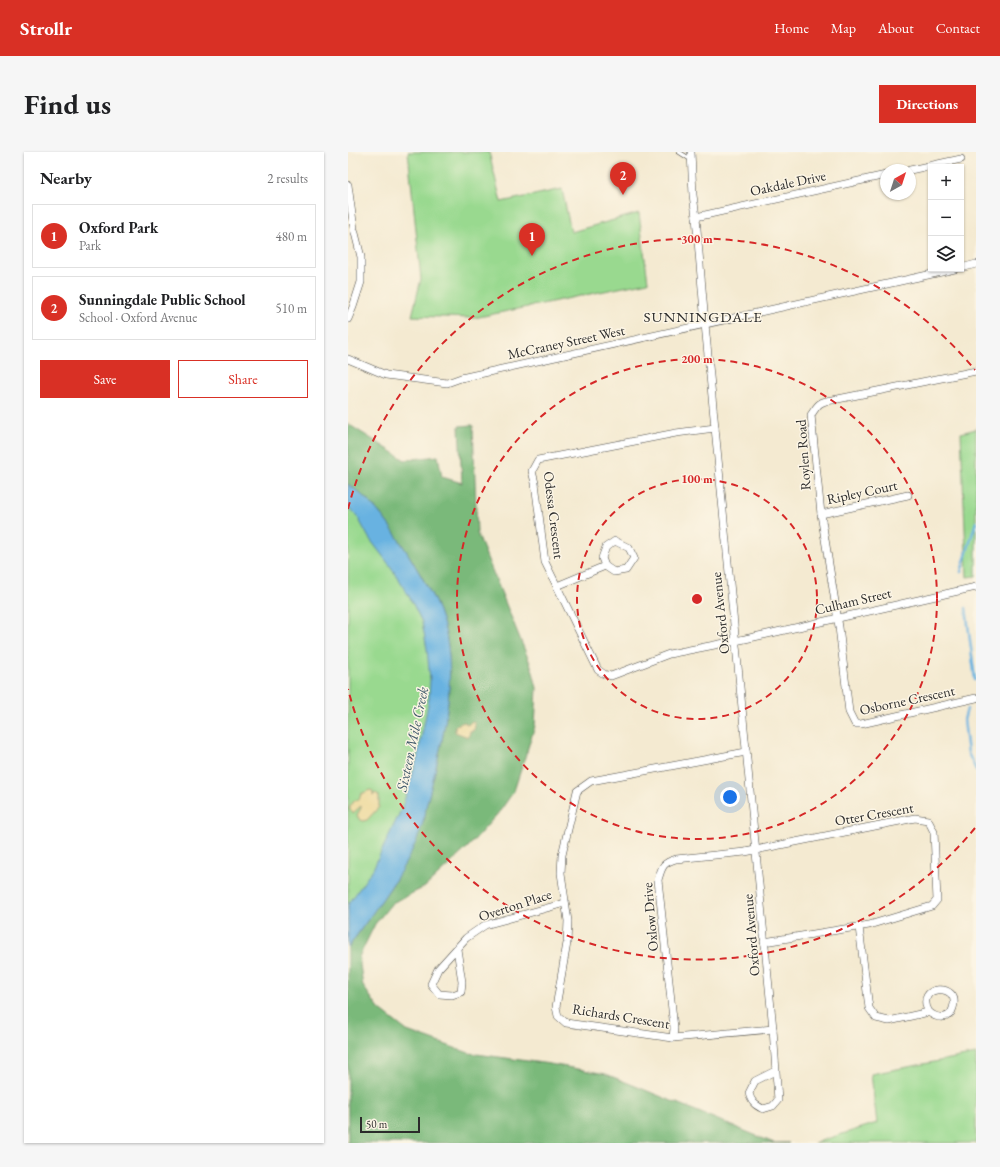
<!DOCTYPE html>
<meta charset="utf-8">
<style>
:root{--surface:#fff;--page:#f6f6f6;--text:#202124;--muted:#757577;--line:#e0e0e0;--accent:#d93025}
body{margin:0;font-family:"EB Garamond",serif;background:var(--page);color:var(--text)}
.controls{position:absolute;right:12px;top:12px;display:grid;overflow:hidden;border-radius:0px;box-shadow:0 1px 3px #0004}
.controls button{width:36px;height:36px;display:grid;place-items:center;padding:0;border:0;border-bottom:1px solid var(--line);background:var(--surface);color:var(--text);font:20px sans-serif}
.compass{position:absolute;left:532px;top:12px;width:36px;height:36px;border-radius:50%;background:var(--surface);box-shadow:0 1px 3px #0004;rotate:39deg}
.scale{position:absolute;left:12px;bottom:10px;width:60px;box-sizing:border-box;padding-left:4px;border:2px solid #2b2b2b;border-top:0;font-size:11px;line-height:14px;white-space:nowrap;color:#2b2b2b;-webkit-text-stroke:3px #fcf5e5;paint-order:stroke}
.you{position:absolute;left:382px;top:645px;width:14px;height:14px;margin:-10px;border:3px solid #fff;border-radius:50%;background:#1a73e8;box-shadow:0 0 0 6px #1a73e833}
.badge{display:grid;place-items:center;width:26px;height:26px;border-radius:50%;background:var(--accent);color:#fff;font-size:13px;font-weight:700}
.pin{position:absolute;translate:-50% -33px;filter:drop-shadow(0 1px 2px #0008)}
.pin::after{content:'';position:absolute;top:21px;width:14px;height:12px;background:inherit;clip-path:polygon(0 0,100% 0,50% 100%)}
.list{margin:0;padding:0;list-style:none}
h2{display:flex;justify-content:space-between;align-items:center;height:52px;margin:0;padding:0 16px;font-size:17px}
h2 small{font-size:13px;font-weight:400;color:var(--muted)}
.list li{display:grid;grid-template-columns:26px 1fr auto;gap:12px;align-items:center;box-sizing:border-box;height:64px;margin:0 8px 8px;padding:0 8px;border:1px solid var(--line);border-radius:0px}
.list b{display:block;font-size:15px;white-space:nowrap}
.list p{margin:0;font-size:13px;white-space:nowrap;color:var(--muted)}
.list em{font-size:13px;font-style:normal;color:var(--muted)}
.actions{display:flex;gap:8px;padding:12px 16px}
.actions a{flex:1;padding:9px 0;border:1px solid var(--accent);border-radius:0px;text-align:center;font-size:14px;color:var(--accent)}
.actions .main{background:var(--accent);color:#fff}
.icon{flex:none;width:22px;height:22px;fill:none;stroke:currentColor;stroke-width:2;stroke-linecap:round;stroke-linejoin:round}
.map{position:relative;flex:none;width:628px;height:991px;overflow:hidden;border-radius:0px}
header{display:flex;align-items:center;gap:24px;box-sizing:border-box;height:56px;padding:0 20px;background:var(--accent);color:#fff}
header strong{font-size:19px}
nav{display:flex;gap:22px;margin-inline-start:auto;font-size:14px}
.intro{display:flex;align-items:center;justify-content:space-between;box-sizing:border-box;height:96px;padding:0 24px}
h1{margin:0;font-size:28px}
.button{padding:10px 18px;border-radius:0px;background:var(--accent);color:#fff;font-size:14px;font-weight:700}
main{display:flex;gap:24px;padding:0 24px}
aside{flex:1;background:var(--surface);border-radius:0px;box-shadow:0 1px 3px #0004}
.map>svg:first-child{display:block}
</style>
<header>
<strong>Strollr</strong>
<nav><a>Home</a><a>Map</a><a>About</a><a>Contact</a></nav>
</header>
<div class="intro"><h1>Find us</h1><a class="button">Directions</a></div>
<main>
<aside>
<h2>Nearby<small>2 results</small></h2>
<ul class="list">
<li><span class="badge">1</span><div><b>Oxford Park</b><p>Park</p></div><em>480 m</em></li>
<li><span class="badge">2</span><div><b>Sunningdale Public School</b><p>School · Oxford Avenue</p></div><em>510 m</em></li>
</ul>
<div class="actions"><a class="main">Save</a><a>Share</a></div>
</aside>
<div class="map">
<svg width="628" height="991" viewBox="0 0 628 991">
<rect width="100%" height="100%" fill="#fcf5e5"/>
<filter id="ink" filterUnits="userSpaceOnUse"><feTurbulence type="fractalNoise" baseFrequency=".025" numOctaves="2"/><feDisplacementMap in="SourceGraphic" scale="8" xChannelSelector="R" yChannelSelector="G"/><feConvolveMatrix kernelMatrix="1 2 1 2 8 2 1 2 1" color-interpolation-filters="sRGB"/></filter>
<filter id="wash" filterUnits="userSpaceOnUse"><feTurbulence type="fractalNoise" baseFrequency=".012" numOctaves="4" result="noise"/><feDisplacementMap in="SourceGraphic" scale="16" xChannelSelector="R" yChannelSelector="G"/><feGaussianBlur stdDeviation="0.9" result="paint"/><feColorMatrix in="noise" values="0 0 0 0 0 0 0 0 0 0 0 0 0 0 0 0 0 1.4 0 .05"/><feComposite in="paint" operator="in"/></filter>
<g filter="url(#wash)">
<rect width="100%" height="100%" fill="#f4ead1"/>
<g fill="#99d98f" stroke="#62825d">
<polygon points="60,0 141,0 153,50 214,37 223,80 291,61 300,130 126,166 64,164 73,127"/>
<polygon points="628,277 628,424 619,425 613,281"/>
<polygon points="0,291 184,540 179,600 145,657 0,758"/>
<polygon points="628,902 628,991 466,991 529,971 523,922"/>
</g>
<path fill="#7ab97a" stroke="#527252" d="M0,272L57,308L90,304L94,325L114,331L111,274L125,273L129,381L184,516L189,536L187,574L166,639L152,659L120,695L77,735L44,751L27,772L11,805L15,834L31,857L59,879L121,901L202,912L258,922L426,991H441H0V796L47,729L77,666L78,655C93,596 115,518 91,459C84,441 69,417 59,400C40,371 29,353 0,332Z"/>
<g fill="#eeda9e" stroke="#8c8264">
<polygon points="124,569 126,570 127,575 125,579 122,579 121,583 120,585 107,580 107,575 109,573 116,570 120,573"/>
<polygon points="22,638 25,639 25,643 28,641 31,644 31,655 19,668 15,669 11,667 9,663 13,656 13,654 5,661 2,658 2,655 6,649 11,648 13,642"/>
</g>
<path fill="#68b2e1" stroke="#4a6e86" d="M0,332C29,353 40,371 59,400C69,417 84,441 91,459C115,518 93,596 78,655C73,702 26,757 0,796V753L25,717L54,656L69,607L81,547L82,528L79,497L74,470L62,446L43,415L21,386L8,362L0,355Z"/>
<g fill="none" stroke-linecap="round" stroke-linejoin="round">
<g stroke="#68b2e1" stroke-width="2.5">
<polyline points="613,420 628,370"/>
<polyline points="618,456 627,528"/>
<polyline points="619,557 616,568 620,601 628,618"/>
</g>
</g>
</g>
<g filter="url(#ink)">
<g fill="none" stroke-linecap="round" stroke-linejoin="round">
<defs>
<polyline id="lane" points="331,0 342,7"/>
<g id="street">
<path d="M343,0L345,43L348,65L357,172L425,877L430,948L425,954L415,957C407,953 403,950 401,941L407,929L427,919"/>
<polyline points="562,18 613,7"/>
<polyline points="0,33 6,77 13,105 13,130 5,155 0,167"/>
<polyline points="348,65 538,23"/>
<polyline points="613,116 628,112"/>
<polyline points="0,207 38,223 99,231 113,226 607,117"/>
<path d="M628,219L485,248C472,249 470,252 463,263L473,362L491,475L501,560L507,572H513L628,546"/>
<polyline points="367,276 328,281 190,308 184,319 187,331 197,410 250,518 256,522 263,524 321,502 397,487 628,435"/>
<polyline points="473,362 560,343"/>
<polygon points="267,389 281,396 286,406 278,418 266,420 257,414 254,406 258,395"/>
<polyline points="209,434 257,414"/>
<polyline points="398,600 243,629 229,639 214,703 213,721 220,769 219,791 208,855 210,864 218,871 325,886 425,877"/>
<path d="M511,775L521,856L528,866L541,869L581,860C589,867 602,868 605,856C614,830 565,832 581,860"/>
<polyline points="109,797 114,830 113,840 104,843 91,842 83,832 90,817 118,786 137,773 217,751"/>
<path d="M325,886L326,876L310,728C314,715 314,711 328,707L397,700L567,666L580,668L586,680L589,748L584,754L521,773L416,790"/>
</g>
</defs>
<use href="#lane" stroke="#494844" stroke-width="5"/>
<use href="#street" stroke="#494844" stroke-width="8"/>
<use href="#lane" stroke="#fff" stroke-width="3.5"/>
<use href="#street" stroke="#fff" stroke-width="7"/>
</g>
</g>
<g fill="none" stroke="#d62828" stroke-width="2" stroke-dasharray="7 5">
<circle cx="349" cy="447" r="120"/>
<circle cx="349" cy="447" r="240"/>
<path d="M627 676A360 360 0 0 1 0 537M0 357A360 360 0 0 1 627 218"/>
</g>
<g text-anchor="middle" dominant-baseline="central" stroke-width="3" stroke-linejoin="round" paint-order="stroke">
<g font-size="14" fill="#2b2b2b" stroke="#fcf5e5">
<text transform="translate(440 31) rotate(-12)">Oakdale Drive</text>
<text transform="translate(218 190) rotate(-12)">McCraney Street West</text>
<text transform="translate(455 303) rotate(-94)">Roylen Road</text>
<text transform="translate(514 340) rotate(-12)">Ripley Court</text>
<text transform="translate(206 363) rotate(83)">Odessa Crescent</text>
<text transform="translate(505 449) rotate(-13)">Culham Street</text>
<text transform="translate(372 461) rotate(-96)">Oxford Avenue</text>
<text transform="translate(559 548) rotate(-12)">Osborne Crescent</text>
<text transform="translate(526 662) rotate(-10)">Otter Crescent</text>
<text transform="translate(167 753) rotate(-18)">Overton Place</text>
<text transform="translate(302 765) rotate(-95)">Oxlow Drive</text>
<text transform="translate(403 783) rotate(-95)">Oxford Avenue</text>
<text transform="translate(273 864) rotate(9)">Richards Crescent</text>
</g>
<g font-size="15" letter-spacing="1" fill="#2b2b2b" stroke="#fcf5e5">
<text x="355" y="164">SUNNINGDALE</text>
</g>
<g font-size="15" font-style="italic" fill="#405a6b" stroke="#fcf5e5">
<text transform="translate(64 587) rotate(-78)">Sixteen Mile Creek</text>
</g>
</g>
<circle cx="349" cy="447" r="6" fill="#d62828" stroke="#fcf5e5" stroke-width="2"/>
<g font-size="12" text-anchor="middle" font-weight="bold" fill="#d62828" stroke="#fcf5e5" stroke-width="3" stroke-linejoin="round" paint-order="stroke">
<text x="349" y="91">300 m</text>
<text x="349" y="211">200 m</text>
<text x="349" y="331">100 m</text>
</g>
</svg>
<div class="controls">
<button>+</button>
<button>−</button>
<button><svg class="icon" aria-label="layers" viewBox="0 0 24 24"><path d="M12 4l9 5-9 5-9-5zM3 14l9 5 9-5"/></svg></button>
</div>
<svg class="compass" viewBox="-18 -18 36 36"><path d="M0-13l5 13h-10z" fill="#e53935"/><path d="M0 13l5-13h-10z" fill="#757577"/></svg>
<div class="scale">50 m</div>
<div class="you"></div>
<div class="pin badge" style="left:184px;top:104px">1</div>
<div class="pin badge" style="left:275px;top:43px">2</div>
</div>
</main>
